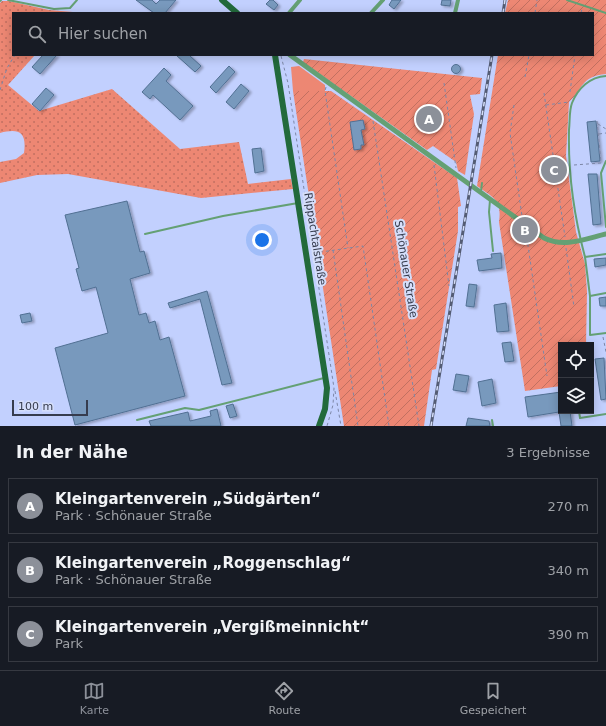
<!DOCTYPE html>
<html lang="de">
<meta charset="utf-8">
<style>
:root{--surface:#171b24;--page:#20242c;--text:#f1f3f6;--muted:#9ea1a6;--line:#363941;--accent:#8c9099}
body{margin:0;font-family:"DejaVu Sans",sans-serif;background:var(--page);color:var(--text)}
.controls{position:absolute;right:12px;bottom:12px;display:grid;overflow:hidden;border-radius:0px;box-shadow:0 2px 10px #0003}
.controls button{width:36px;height:36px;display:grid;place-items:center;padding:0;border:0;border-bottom:1px solid var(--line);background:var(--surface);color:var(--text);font:20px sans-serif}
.scale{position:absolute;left:12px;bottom:10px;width:76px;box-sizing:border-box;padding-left:4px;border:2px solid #363c4e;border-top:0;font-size:11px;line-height:14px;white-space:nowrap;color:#363c4e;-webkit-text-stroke:3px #d5defa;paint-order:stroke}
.you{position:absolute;left:262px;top:240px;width:14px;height:14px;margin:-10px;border:3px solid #fff;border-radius:50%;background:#1a73e8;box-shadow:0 0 0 6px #1a73e833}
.badge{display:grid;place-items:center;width:26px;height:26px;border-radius:50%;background:var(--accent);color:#fff;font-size:13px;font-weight:700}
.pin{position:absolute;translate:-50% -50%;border:2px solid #fff;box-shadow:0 1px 4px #0006}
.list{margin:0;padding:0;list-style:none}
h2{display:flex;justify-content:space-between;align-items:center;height:52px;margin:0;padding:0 16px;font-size:17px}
h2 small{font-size:13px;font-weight:400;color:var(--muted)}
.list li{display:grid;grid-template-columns:26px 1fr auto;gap:12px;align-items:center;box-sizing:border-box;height:56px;margin:0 8px 8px;padding:0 8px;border:1px solid var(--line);border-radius:0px}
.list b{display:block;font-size:15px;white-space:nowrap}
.list p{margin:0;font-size:13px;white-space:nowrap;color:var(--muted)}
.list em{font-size:13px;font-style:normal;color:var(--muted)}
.icon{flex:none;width:22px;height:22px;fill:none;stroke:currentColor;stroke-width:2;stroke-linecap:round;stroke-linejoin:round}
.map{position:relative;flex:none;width:606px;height:426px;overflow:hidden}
.search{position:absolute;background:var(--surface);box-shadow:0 2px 10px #0003;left:12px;right:12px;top:12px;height:44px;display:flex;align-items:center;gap:10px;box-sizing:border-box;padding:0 14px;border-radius:0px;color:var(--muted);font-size:15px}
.sheet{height:244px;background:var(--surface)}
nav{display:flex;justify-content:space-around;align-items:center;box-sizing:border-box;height:56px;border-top:1px solid var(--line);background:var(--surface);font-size:11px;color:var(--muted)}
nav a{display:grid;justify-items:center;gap:2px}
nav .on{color:var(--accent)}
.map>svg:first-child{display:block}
</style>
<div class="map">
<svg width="606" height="426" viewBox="0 0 606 426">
<defs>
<pattern id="grass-dots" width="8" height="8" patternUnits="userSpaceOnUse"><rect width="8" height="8" fill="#ed8773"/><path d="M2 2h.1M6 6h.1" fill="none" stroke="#c17061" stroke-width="1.8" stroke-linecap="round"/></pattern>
<pattern id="garden-furrows" width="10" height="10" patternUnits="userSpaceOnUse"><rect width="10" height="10" fill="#ed8773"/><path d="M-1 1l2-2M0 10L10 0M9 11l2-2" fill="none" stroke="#c17061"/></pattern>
<filter id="shadow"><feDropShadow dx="2.5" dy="1.5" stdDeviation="1" flood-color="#0004"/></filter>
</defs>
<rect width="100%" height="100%" fill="#c2d0fe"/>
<path fill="url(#grass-dots)" d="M2,1H9L49,10L73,12L13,13V55H35L8,85L39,111L112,89L180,149L239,142L248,184L291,179L293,189L201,198L68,174L37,175L0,183V162L16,159L24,153C27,132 19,128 0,133V3Z"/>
<polygon fill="#ed8773" points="299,66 325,85 325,91 293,91 291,67"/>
<g fill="url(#garden-furrows)">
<path d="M508,0H606V74C581,76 583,89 569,102L566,156L576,232L585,264L587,292L586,345H561V386L525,391L499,222C502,200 494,198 477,186L498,55H593V13H505Z"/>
<polygon points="304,59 482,78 480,94 470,95 474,114 465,175 458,171 456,162 433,146 427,150 303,62"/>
<polygon points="293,91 331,91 457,178 461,206 458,207 458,231 436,369 432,370 424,426 344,426"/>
</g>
<g fill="#7899bd" stroke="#517093" filter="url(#shadow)">
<polygon points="136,0 152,0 156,4 160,0 176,0 165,13 154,13"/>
<polygon points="270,0 273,0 278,5 274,10 266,4"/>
<polygon points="392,0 401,0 394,9 389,5"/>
<polygon points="442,0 451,0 450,6 441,5"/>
<polygon points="43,55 57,55 40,74 32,67"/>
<polygon points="176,55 189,55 201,66 195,72"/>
<circle cx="456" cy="69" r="4.5"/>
<polygon points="229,66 235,72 216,93 210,87"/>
<polygon points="164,68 171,75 166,81 193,106 180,120 153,95 150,99 142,92"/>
<polygon points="241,84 249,91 234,109 226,102"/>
<polygon points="46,88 54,95 40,111 32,104"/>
<polygon points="363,120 365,129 361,130 364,145 361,145 361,149 354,150 350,122"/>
<polygon points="596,121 600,161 591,162 587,122"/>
<polygon points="261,148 264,171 255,173 252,149"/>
<polygon points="588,174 597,174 601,224 593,225"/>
<polygon points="127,201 140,252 144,251 150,273 130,279 139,315 146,313 149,323 155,321 160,340 169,337 185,396 75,425 55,348 108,333 96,287 82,291 76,269 79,268 65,215"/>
<polygon points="501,253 502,268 479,271 477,260 492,258 491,254"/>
<polygon points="606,258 606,265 595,267 594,259"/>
<polygon points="469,284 477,285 474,307 466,306"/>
<polygon points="207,291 232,383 222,385 200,299 170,308 168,303"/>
<polygon points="606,297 606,306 600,306 599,298"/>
<polygon points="506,303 509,331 497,332 494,305"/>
<polygon points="30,313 32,321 22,323 20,315"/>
<polygon points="511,342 514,361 505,362 502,343"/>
<polygon points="604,358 606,399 601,400 595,359"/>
<polygon points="456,374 469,376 466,392 453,390"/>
<polygon points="492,379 496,403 482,406 478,382"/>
<polygon points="561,392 561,411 570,411 572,426 561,426 559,412 528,417 525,397"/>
<polygon points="233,404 237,416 230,418 226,406"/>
<polygon points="217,409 221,426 151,426 149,421 188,412 190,421 211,416 210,411"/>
<polygon points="468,418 489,421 490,426 466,426"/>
</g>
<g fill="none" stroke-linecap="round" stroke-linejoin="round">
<g stroke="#7d87a7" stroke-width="1" stroke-dasharray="3 3" stroke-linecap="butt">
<polyline points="535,13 537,0"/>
<polyline points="581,13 582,9"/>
<polyline points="281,56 288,83 334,388 333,405 327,426"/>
<polyline points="525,77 529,55"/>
<polyline points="444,83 456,168"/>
<polyline points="326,87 325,91 348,248"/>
<polyline points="0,90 7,68 15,55"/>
<polyline points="570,92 575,55"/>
<polyline points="544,93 565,237"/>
<polyline points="514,105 510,133 522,216"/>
<polyline points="546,105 569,102"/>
<polyline points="373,121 419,426"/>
<polyline points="597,121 601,163"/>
<polyline points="598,124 606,129"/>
<polyline points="599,134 606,133"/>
<polyline points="434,165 449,286"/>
<polyline points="574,165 601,163"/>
<polyline points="526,232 547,376"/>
<polyline points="566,248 574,307"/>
<polyline points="333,250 358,426"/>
<polyline points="314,253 363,246 389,426"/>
<polyline points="603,337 606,352"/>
<polyline points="335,391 341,426"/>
</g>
<g stroke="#64a074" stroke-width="2">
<polyline points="8,0 54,9 70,8 77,0"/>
<polyline points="567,0 606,13"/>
<polyline points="0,1 1,0"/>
<path d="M606,76C590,77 578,88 572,103C569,111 570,121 569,130C568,173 574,216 585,257L606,254"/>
<polyline points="606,161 601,173 606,227"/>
<polyline points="481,191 482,183"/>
<polyline points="490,200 489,212 493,251"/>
<polyline points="145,234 223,216 298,203"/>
<polyline points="585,257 590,296 590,335 606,333"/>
<polyline points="590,296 606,293"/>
<polyline points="579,411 580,418 606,414"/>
<polyline points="137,420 185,408 199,410 324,378"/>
<polyline points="492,420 493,426"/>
</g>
<g stroke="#64a074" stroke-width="4">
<polyline points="289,13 300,0"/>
<polyline points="371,13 383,0"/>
<polyline points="455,13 458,0"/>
</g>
<path stroke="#64a074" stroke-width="5" d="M290,55L544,238C564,248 585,239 606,234"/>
<g stroke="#226a3b" stroke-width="6">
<polyline points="222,0 237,13"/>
<polyline points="275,55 327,388 325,409 319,426"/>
</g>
<defs>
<g id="rail">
<polyline points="503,13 505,0"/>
<polyline points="431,426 492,55"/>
</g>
</defs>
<use href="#rail" stroke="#545c74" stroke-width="3"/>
<use href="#rail" stroke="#d5defa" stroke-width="1.5" stroke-dasharray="4.5" stroke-linecap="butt"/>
</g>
<g text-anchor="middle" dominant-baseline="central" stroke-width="4" stroke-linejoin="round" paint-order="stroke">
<g font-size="11" fill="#363c4e" stroke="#d5defa">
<text transform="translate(315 239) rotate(81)">Rippachtalstraße</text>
<text transform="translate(406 269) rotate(81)">Schönauer Straße</text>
</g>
</g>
</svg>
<div class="controls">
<button><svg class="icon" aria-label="locate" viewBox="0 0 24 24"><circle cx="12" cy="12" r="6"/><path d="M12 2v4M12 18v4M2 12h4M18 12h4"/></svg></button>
<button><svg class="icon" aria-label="layers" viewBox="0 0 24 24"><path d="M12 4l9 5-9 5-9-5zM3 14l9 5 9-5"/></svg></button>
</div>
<div class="scale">100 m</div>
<div class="you"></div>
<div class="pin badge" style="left:429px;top:119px">A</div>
<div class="pin badge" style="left:525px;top:230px">B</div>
<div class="pin badge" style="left:554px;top:170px">C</div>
<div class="search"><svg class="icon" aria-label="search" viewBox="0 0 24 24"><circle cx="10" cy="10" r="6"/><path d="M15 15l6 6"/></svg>Hier suchen</div>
</div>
<section class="sheet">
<h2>In der Nähe<small>3 Ergebnisse</small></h2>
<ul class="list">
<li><span class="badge">A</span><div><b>Kleingartenverein „Südgärten“</b><p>Park · Schönauer Straße</p></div><em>270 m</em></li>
<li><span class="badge">B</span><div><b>Kleingartenverein „Roggenschlag“</b><p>Park · Schönauer Straße</p></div><em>340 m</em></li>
<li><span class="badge">C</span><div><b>Kleingartenverein „Vergißmeinnicht“</b><p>Park</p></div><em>390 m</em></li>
</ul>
</section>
<nav>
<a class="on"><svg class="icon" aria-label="map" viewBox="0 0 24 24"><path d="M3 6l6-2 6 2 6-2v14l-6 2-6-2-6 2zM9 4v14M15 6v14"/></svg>Karte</a>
<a><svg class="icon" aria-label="directions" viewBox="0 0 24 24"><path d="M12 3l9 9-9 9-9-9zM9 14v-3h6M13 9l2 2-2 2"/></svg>Route</a>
<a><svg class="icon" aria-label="saved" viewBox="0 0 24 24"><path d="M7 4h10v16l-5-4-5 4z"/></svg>Gespeichert</a>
</nav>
